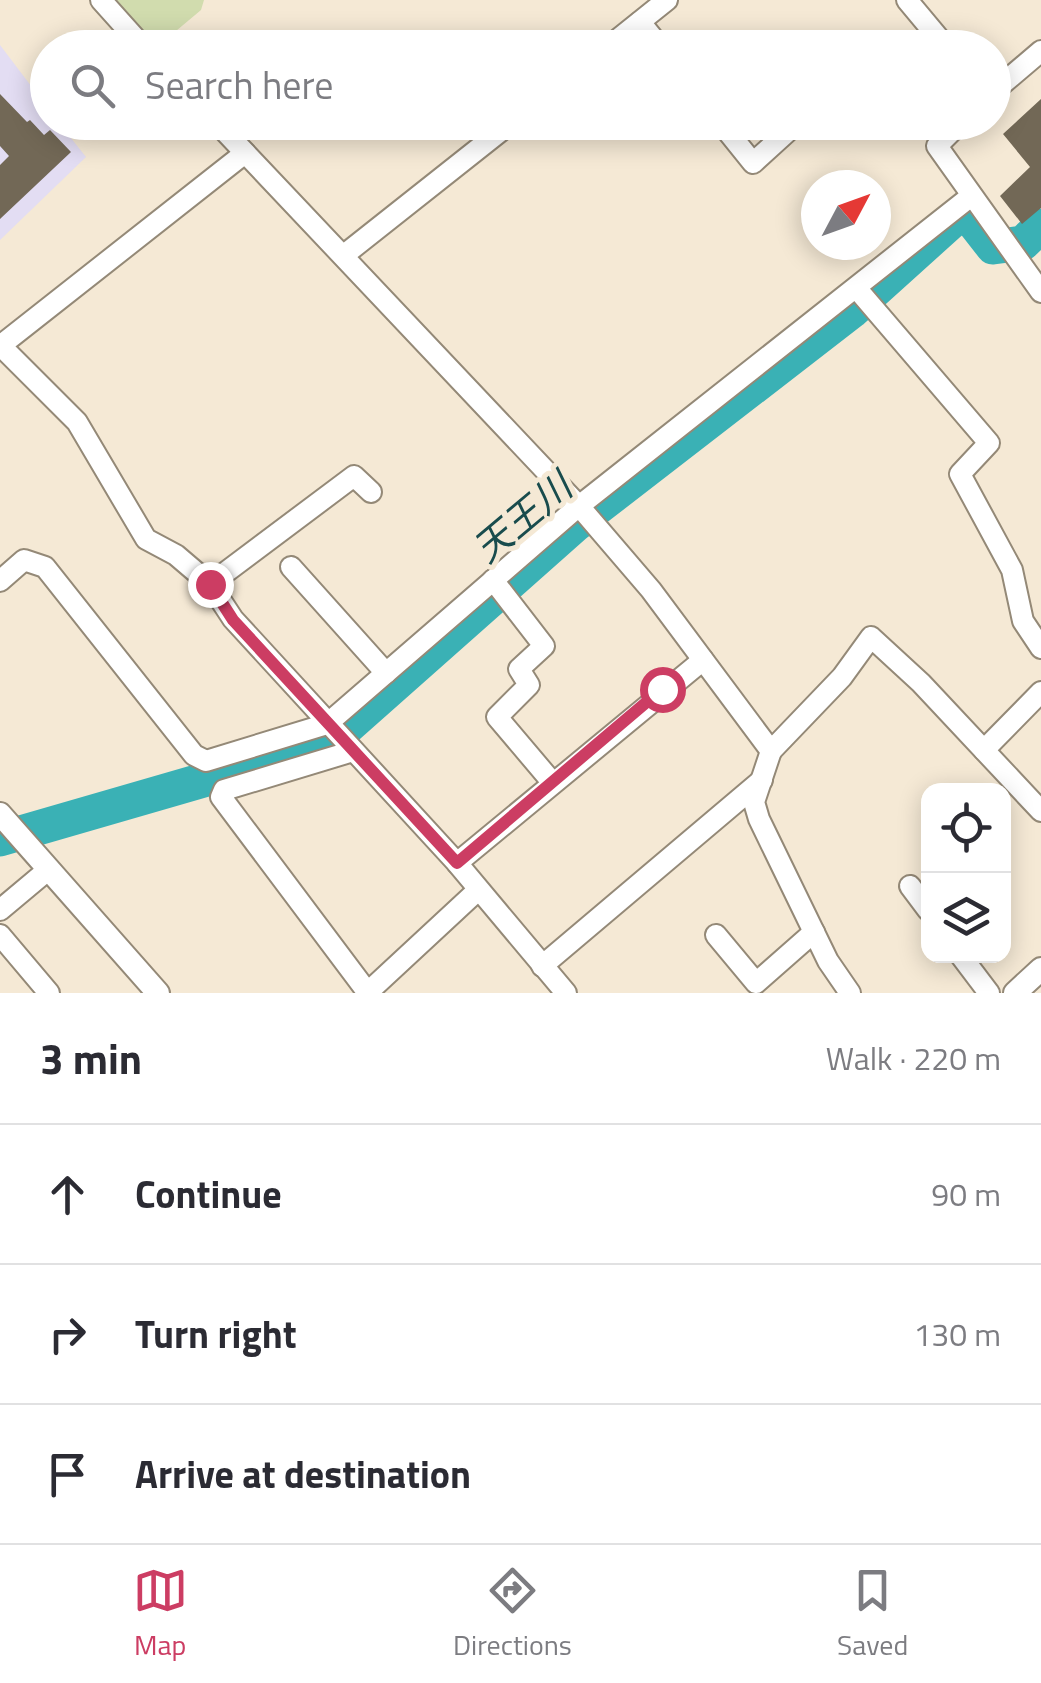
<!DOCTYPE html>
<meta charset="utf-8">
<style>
:root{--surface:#fff;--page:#f2f2f3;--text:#2b2b33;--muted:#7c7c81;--line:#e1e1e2;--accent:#cc3d63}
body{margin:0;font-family:"Titillium Web","Noto Sans JP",sans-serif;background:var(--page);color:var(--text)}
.controls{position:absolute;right:30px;bottom:30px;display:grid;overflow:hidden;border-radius:20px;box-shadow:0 5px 25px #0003}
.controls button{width:90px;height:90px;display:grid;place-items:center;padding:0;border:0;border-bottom:2px solid var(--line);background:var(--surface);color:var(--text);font:50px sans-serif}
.compass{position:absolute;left:801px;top:170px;width:90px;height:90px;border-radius:50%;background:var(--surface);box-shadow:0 5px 25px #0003;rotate:49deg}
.stop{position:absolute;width:30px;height:30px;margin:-22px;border:8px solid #cc3d63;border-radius:50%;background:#fff}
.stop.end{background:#cc3d63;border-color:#fff;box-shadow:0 2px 10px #0008}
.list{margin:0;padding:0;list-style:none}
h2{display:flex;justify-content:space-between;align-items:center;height:130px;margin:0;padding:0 40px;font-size:42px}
h2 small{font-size:32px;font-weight:400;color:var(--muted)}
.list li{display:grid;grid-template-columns:65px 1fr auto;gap:30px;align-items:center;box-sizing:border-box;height:140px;padding:0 40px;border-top:2px solid var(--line)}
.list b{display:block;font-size:38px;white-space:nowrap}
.list em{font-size:32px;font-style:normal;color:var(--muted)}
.icon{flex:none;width:55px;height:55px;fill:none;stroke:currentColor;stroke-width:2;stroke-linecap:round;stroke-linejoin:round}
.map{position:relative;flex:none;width:1041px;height:993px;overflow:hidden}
.search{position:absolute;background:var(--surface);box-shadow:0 5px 25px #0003;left:30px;right:30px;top:30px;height:110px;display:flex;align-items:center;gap:25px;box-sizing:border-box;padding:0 35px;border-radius:55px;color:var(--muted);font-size:38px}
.sheet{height:550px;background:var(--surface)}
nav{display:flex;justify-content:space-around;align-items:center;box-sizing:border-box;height:140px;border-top:2px solid var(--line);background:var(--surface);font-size:28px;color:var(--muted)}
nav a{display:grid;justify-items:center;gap:5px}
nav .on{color:var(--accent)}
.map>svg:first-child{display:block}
</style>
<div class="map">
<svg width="1041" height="993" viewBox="0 0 1041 993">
<rect width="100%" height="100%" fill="#f5e9d5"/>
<polygon fill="#e3ddf3" points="0,45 47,107 48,122 59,123 86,157 0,240"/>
<polygon fill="#d1dcae" points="112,0 204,0 201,10 170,36 161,30 151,40"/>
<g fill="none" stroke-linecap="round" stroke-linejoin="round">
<polyline stroke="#3ab1b5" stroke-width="35" points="0,839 328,744 575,525 852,311 964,210 993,247 1023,243 1041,226"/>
</g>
<g fill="#726856">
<polygon points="0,94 27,122 30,120 44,135 50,130 71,152 0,219 0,165 9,156 0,146"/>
<polygon points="1041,99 1041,208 1022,224 1000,196 1030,167 1003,134"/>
</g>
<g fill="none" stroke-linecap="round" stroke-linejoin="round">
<defs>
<g id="minor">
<polyline points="101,0 144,48"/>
<polyline points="907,0 947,48"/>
<polyline points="640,22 661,48"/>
<polyline points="607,48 667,0"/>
<polyline points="994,91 1041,51"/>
<polyline points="216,122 579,506 651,590 771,751 754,802 759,819 828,961 850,993"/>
<polyline points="720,122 753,163 798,122"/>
<polyline points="961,122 937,146 1041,292"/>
<polyline points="344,255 512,122"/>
<polyline points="858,290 989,443 960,474 1012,570 1023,621 1041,648"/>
<polyline points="0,346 245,153"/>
<polyline points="1,346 77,422 146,539 176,555 210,584 233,619 457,863 566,993"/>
<polyline points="291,567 386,673"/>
<polyline points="493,580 544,646 519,669 529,685 497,717 552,782"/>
<polyline points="0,581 24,560 45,567 194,755 206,761 327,724 579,506 970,197"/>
<polyline points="210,584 354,476 371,492"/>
<polyline points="984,750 1041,692"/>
<polyline points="353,751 224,790 221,797 368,993"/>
<polyline points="771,751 842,677 871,637 921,683 1041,811"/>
<polyline points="457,863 703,660"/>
<polyline points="910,886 928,910"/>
<polyline points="0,910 49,869"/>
<polyline points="0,935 49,993"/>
<polyline points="716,935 756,983 814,932"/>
<polyline points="961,956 989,993"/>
<polyline points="542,966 762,780"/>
<polyline points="367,993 477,891"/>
</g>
<g id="tertiary">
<polyline points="0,814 158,993"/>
<polyline points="1015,993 1041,969"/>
</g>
</defs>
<use href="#minor" stroke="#948977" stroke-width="24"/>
<use href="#tertiary" stroke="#948977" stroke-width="26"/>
<use href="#minor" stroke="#fff" stroke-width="20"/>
<use href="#tertiary" stroke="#fff" stroke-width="22"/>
</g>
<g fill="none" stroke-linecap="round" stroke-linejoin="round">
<polyline stroke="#cc3d63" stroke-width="12" points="210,584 233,620 457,863 662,689"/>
</g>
<g text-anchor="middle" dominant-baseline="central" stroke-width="10" stroke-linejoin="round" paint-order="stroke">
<g font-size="38" font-style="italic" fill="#194c4d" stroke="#f5e9d5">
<text transform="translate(522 517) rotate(-40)">天王川</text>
</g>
</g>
</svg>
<div class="controls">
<button><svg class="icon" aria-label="locate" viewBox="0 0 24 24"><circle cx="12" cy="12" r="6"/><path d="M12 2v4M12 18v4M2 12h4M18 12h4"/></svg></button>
<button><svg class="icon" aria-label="layers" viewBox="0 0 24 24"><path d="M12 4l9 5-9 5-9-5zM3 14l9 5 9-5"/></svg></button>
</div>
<svg class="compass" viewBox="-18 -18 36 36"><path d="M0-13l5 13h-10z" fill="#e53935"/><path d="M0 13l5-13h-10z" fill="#7c7c81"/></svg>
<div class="stop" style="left:662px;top:689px"></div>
<div class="stop end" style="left:210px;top:584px"></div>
<div class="search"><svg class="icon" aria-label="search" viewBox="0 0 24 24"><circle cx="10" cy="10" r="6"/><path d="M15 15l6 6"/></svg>Search here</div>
</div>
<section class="sheet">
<h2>3 min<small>Walk · 220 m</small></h2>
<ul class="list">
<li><svg class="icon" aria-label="ahead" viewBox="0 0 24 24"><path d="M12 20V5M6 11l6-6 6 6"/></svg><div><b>Continue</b></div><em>90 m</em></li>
<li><svg class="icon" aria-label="right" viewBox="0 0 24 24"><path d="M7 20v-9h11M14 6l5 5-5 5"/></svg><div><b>Turn right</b></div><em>130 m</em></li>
<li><svg class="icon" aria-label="arrive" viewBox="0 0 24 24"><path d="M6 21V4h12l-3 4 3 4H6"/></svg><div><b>Arrive at destination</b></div></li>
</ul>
</section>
<nav>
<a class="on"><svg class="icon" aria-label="map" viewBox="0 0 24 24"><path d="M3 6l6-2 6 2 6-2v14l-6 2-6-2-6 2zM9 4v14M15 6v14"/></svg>Map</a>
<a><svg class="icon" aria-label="directions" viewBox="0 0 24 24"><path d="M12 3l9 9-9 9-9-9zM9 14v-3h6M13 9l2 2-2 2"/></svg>Directions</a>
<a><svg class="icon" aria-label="saved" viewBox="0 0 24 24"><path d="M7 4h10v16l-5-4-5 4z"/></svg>Saved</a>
</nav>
